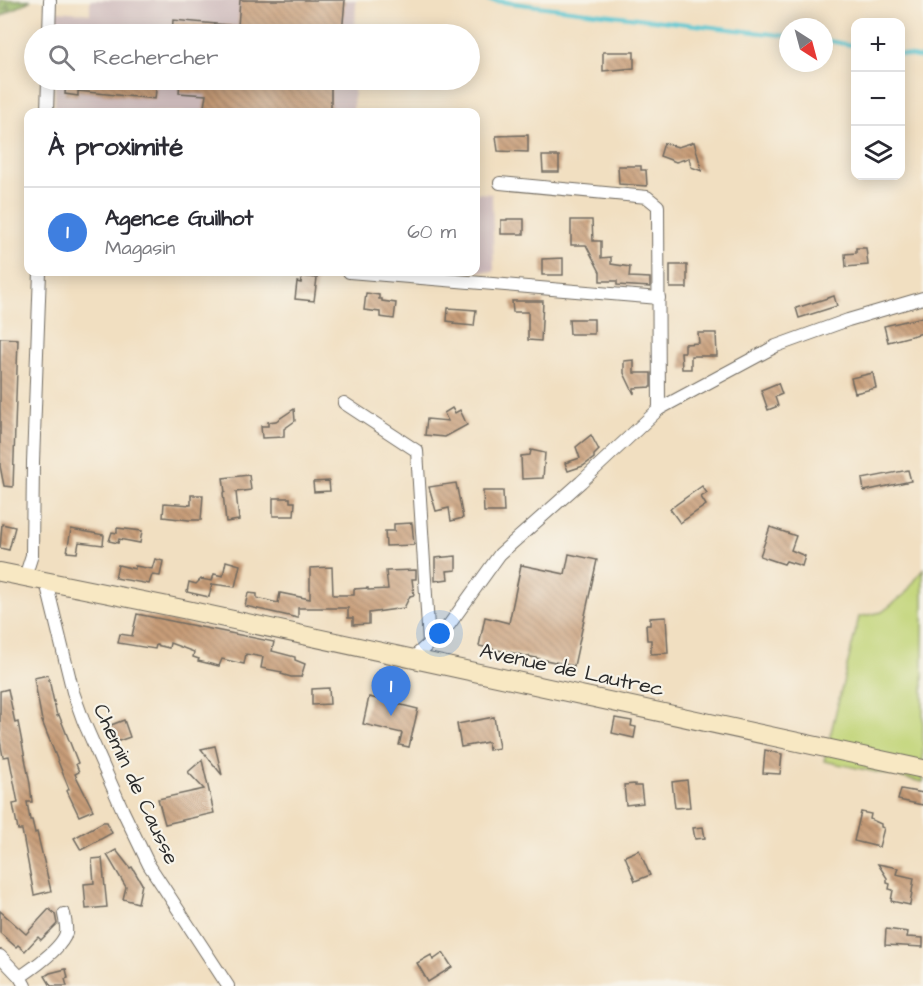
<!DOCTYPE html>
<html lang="fr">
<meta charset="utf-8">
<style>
:root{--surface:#fff;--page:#f2f2f3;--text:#2b2b33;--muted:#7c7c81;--line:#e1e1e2;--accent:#2563eb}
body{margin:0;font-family:"Architects Daughter",sans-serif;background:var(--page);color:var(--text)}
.controls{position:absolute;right:18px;top:18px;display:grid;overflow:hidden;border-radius:12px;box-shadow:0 3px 15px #0003}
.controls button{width:54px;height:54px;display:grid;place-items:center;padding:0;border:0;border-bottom:2px solid var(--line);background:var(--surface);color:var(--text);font:30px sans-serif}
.compass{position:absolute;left:779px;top:18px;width:54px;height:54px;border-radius:50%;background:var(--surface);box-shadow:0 3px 15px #0003;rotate:144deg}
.you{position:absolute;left:440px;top:634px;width:21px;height:21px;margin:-15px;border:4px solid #fff;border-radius:50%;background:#1a73e8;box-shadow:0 0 0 9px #1a73e833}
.badge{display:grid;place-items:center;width:39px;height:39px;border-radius:50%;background:var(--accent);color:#fff;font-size:20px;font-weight:700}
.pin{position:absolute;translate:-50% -50px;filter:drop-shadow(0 2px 3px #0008)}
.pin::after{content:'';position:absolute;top:32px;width:21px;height:18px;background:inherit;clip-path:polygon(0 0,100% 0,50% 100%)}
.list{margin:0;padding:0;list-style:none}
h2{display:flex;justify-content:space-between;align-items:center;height:78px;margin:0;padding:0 24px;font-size:26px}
h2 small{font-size:20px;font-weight:400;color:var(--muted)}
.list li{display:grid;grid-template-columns:39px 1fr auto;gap:18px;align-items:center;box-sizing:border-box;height:90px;padding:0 24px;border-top:2px solid var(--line)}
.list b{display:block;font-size:22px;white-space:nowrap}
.list p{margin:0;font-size:20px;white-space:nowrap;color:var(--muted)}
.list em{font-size:20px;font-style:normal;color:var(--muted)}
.icon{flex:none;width:33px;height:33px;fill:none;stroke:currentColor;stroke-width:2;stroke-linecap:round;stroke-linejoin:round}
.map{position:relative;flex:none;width:923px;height:986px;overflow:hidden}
.search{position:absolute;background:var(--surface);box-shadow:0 3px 15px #0003;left:24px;top:24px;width:456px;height:66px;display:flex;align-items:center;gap:15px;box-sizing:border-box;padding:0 21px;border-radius:33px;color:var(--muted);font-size:22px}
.panel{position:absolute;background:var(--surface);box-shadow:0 3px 15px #0003;left:24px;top:108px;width:456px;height:168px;border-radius:12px}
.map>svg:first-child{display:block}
</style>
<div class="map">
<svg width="923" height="986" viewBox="0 0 923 986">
<defs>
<pattern id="forest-firs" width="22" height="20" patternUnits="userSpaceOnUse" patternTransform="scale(1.5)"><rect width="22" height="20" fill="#98b668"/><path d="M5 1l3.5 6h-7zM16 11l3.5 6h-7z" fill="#7c9456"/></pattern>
<pattern id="building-back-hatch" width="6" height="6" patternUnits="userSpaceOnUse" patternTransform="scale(1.5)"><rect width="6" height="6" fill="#c89d78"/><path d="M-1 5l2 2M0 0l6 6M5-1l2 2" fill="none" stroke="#a38063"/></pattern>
</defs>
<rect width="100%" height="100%" fill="#f7f3e8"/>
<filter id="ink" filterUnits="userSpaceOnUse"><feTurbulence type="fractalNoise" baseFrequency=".0167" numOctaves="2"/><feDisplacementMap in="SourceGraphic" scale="12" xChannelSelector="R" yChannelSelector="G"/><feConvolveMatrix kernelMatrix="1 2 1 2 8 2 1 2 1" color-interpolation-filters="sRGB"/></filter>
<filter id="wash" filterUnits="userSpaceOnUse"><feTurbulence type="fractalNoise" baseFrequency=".008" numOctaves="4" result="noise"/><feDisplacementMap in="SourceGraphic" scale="24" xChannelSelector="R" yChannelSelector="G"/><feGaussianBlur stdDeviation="1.35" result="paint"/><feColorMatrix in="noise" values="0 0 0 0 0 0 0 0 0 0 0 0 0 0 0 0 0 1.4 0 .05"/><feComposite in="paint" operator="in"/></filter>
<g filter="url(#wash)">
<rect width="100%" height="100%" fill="#f1dfc1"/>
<g fill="#d2bfc0">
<polygon points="90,0 356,0 355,34 56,34 57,11 90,14"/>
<polygon points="55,80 354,80 353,112 95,112 55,109"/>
<polygon points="476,193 492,194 494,272 476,271"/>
</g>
<polygon fill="#c1d477" stroke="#768051" stroke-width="1.5" points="923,569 923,782 824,761 859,617 882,612 905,594"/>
<polygon fill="url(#forest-firs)" stroke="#62704a" stroke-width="1.5" points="0,0 31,0 0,17"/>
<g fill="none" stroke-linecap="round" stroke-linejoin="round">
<g stroke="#59c6d2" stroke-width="4">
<polyline points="487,0 788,36"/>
<polyline points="824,40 856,46"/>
<polyline points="900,54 923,58"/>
</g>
</g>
<g id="blocks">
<g fill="url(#building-back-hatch)">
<polygon points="240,0 345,0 342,34 172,34 173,20 238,26"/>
<polygon points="603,52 634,52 634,68 603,71"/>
<polygon points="66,80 157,80 155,99 78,91 78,96 65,94"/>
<polygon points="180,80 331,80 331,112 203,112 206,95 179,93"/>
<polygon points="528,135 528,152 498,151 496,136"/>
<polygon points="694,142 702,171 691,167 689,158 676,162 660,156 664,143 678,147"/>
<polygon points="542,156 559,156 559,172 543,172"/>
<polygon points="618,166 641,166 641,170 646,170 647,186 619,184"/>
<polygon points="507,219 524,219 524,234 501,234 501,220 507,220"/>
<polygon points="571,220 592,220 593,241 601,241 601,258 611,257 611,264 630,267 629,277 650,278 650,287 617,285 617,281 600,281 600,272 586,245 571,245"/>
<polygon points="856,248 866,248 868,265 846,267 845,254 856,253"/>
<polygon points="563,258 563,275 542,275 542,259"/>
<rect x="670" y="265" width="17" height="23"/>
<polygon points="302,276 317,278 314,301 295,299 297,282 301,283"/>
<polygon points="366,293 379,295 379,299 382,299 382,301 396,303 394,319 380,317 380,312 364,310"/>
<polygon points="834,296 837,306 799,318 796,308"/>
<polygon points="512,301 543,301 541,341 528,340 528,312 513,312"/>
<polygon points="448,308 476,310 474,326 453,324 454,322 447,321"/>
<polygon points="923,317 923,333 888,342 884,326"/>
<polygon points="569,319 594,319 594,334 570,334"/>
<polygon points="698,333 716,333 717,356 691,356 691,369 682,369 681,352 685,352 685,344 699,343"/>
<polygon points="0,338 18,339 13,487 4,486 0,466"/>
<polygon points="634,360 634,373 651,373 651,387 634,388 634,394 624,373 624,361"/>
<polygon points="873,373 876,388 855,393 851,378"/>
<polygon points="778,383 782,394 775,397 778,406 768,410 761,390"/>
<polygon points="452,408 455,413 460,410 467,425 445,437 425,435 427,419 448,421 444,413"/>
<polygon points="294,409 295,421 284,429 284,437 262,438 261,426 268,426 268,422 276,421"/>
<polygon points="591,435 599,450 594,455 594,458 583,466 568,471 565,463 580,458 576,447"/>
<polygon points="531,450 545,453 543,478 522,479 521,456 530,455"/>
<polygon points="908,470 911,481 864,491 862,479"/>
<polygon points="249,475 251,490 236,492 239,520 226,522 223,493 225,492 223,478"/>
<polygon points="329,481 330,491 314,492 313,482"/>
<polygon points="456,483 463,518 451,521 449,508 436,511 429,487"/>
<polygon points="702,486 707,493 701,497 706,505 680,523 670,509"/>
<polygon points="483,491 503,491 504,512 484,512"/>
<polygon points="191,495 203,495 201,520 189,520 163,517 164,503 191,505"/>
<polygon points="273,498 290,498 290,502 295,502 294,516 273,516"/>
<polygon points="412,523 414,545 386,546 385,531 394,531 394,524"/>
<polygon points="2,524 15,527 9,550 0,548"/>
<polygon points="770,527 796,536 791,550 805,556 802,566 786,561 784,564 760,556"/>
<polygon points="117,528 142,531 140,543 119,539 118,543 109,541 112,532 117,533"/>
<polygon points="71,529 104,535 103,545 79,542 77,553 67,552"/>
<polygon points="569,554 597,560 574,666 479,646 485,617 509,623 521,565 565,574"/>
<polygon points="456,556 456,570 447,571 448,579 435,581 435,558"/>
<polygon points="155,559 163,561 160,576 152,575 149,584 115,578 118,565 135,569 135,566 152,569"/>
<polygon points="226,561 240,565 235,587 212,584 209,597 187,592 189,582 196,584 201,579 212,581 214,574 223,576"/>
<polygon points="332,567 333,595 354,595 354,589 368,588 368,590 388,589 386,571 416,570 416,579 412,579 414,595 410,596 404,608 369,613 369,624 353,625 353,618 348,618 348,608 298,608 298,618 245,606 248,593 257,594 257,598 278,603 280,593 310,599 310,568"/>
<polygon points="137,614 274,642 272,651 295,657 295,660 305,664 301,677 291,677 281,674 282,672 261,668 263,657 246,654 244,664 222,659 219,666 198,661 199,659 193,657 194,652 170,643 169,648 156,645 155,649 118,643 120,634 132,636"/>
<polygon points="666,617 668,653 651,654 651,640 647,640 646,625 650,625 650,618"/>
<polygon points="48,675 57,716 59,715 78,763 76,764 79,772 75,774 93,810 79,816 67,791 69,789 42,721 34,678"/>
<polygon points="329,688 330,704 312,705 312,689"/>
<polygon points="8,689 15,723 18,722 30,784 32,802 27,802 30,820 32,820 35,833 37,832 51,891 34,895 22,830 18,830 13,804 18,803 9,756 3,757 0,741 0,691"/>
<polygon points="369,697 418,709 409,747 399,745 402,733 363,724"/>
<polygon points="494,717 499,748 489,750 488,742 461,747 457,724"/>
<polygon points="615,718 632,721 631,726 636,727 634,738 612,733"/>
<polygon points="124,720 130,737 113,743 106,727"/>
<polygon points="215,746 222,775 201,749"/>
<polygon points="765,750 782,754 780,774 763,773"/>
<polygon points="202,760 214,813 165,824 158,799 204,789 188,772"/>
<polygon points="687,780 690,807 675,808 672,782"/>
<polygon points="635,784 635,786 641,786 643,803 626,805 624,785"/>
<polygon points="901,789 923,793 923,805 898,800"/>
<polygon points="861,812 871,814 870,819 881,824 881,827 884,828 879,847 854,841"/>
<polygon points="103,822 107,822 112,833 81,850 74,838"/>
<polygon points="703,827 705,838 695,839 693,828"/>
<polygon points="116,850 130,868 132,867 142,884 138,903 123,899 126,887 107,855"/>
<polygon points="639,850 650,875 635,881 625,856"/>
<polygon points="102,858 107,907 86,909 84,884 94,883 92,859"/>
<polygon points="878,864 898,868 896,874 914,878 910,905 891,901 893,890 889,889 890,884 887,883 887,878"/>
<polygon points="49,909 55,914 57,924 41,940 38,937 25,951 18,945 16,947 0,933 0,911 26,934"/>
<polygon points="886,929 908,932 907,937 923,938 923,947 885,945"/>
<polygon points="443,953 452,967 428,982 417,963 431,955 433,960"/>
<polygon points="66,969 68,978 65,979 67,986 51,986 45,976 50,973"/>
</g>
</g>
</g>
<g filter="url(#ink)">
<use href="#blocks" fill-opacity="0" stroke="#706a60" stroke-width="1.5"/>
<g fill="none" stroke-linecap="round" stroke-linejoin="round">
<defs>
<g id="minor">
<polyline points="49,34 50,0"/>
<polyline points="47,112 48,80"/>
<polyline points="500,183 647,197 658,206 659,409"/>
<polyline points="349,272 659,298"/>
<polyline points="344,403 417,451 429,643"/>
<polyline points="25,577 32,555 33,462 40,272"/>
<polyline points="50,582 48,590 73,692 83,720 123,811 149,865 228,986"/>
<polyline points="412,659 449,625 500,554 581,482 659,409 776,346 848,320 923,298"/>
<polyline points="0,956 20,977 25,986"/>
<path d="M20,977C32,969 62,948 66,933C67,927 65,920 64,914"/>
</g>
<polyline id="secondary" points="0,572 178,608 923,769"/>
</defs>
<use href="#minor" stroke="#706a60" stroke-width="14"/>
<use href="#secondary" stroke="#706a60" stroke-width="20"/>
<use href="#minor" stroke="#fff" stroke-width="12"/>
<use href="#secondary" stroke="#f8e8c3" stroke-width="18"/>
</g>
</g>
<g text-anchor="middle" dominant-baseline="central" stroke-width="4.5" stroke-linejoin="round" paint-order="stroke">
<g font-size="21" fill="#2b2b2b" stroke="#f7f3e8">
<text transform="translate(572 670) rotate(12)">Avenue de Lautrec</text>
<text transform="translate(136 784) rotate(65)">Chemin de Causse</text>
</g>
</g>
</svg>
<div class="controls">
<button>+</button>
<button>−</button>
<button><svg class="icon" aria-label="layers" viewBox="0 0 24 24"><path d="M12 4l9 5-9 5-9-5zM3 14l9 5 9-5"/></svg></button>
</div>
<svg class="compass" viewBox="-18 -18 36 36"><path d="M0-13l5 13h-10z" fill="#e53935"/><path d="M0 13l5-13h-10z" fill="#7c7c81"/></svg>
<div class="you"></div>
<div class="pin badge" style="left:391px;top:716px;background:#3f7fe0">1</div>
<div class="search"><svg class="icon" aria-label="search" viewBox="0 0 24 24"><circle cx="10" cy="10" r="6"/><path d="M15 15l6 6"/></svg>Rechercher</div>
<section class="panel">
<h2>À proximité<small></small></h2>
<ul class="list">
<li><span class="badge" style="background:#3f7fe0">1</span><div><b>Agence Guilhot</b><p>Magasin</p></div><em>60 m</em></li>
</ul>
</section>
</div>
